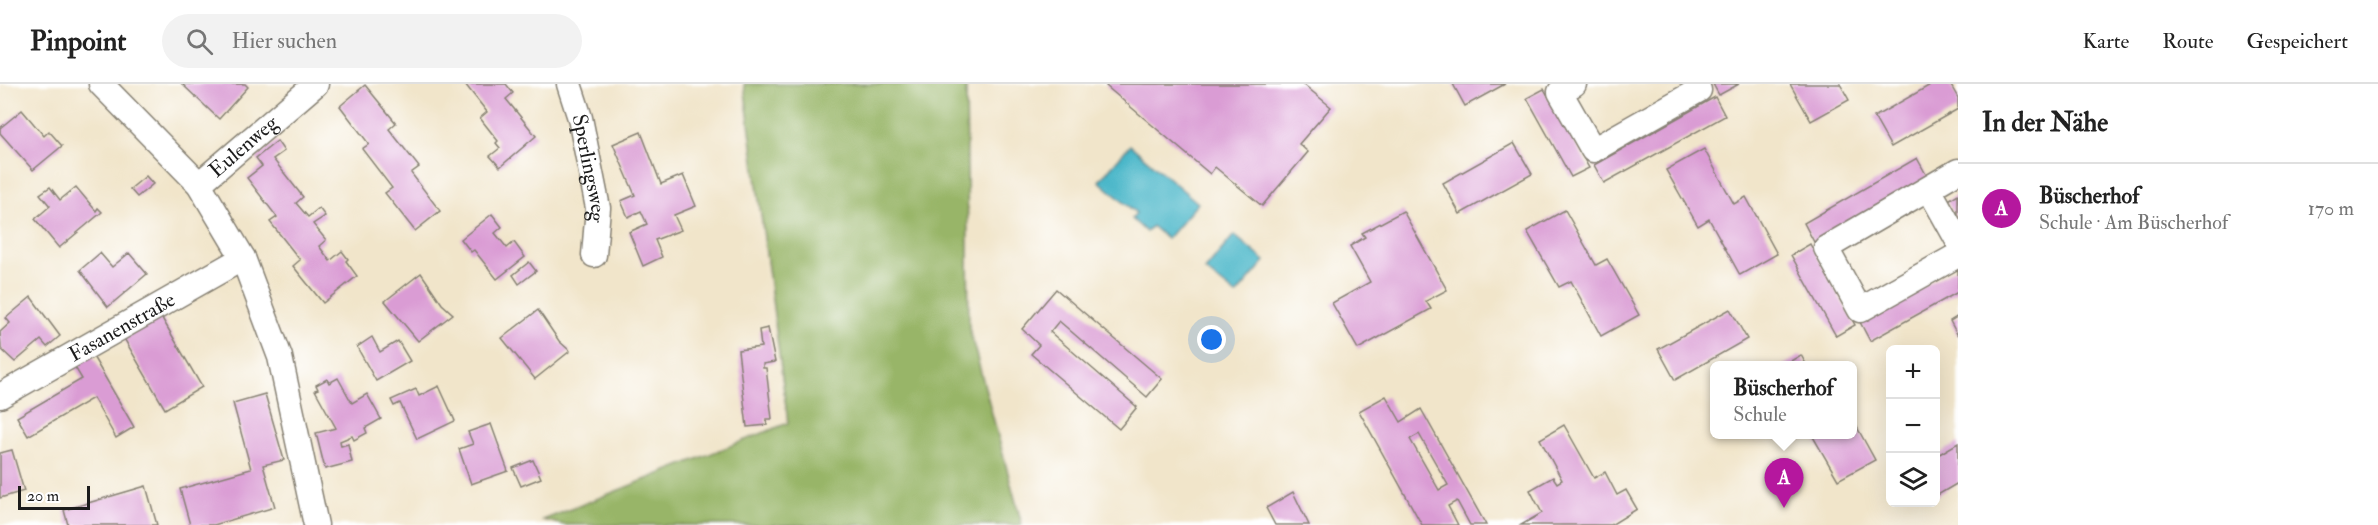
<!DOCTYPE html>
<html lang="de">
<meta charset="utf-8">
<style>
:root{--surface:#fff;--page:#f2f2f2;--text:#222;--muted:#767676;--line:#e0e0e0;--accent:#b5179e}
body{margin:0;font-family:"IM FELL Double Pica",serif;background:var(--page);color:var(--text)}
.controls{position:absolute;right:18px;bottom:18px;display:grid;overflow:hidden;border-radius:9px;box-shadow:0 6px 24px #0002}
.controls button{width:54px;height:54px;display:grid;place-items:center;padding:0;border:0;border-bottom:2px solid var(--line);background:var(--surface);color:var(--text);font:30px sans-serif}
.scale{position:absolute;left:18px;bottom:15px;width:72px;box-sizing:border-box;padding-left:6px;border:3px solid #1c1c1c;border-top:0;font-size:16px;line-height:21px;white-space:nowrap;color:#1c1c1c;-webkit-text-stroke:4px #fff;paint-order:stroke}
.you{position:absolute;left:1212px;top:256px;width:21px;height:21px;margin:-15px;border:4px solid #fff;border-radius:50%;background:#1a73e8;box-shadow:0 0 0 9px #1a73e833}
.badge{display:grid;place-items:center;width:39px;height:39px;border-radius:50%;background:var(--accent);color:#fff;font-size:20px;font-weight:700}
.pin{position:absolute;translate:-50% -50px;filter:drop-shadow(0 2px 3px #0008)}
.pin::after{content:'';position:absolute;top:32px;width:21px;height:18px;background:inherit;clip-path:polygon(0 0,100% 0,50% 100%)}
.popup{position:absolute;left:1710px;top:277px;width:147px;height:78px;box-sizing:border-box;display:grid;place-content:center;border-radius:9px;background:var(--surface);filter:drop-shadow(0 2px 4px #0005);font-size:20px;white-space:nowrap;color:var(--muted)}
.popup b{font-size:22px;color:var(--text)}
.popup::after{content:'';position:absolute;left:50%;top:100%;margin-left:-12px;border:12px solid transparent;border-top-color:var(--surface)}
.list{margin:0;padding:0;list-style:none}
h2{display:flex;justify-content:space-between;align-items:center;height:78px;margin:0;padding:0 24px;font-size:26px}
h2 small{font-size:20px;font-weight:400;color:var(--muted)}
.list li{display:grid;grid-template-columns:39px 1fr auto;gap:18px;align-items:center;box-sizing:border-box;height:90px;padding:0 24px;border-top:2px solid var(--line)}
.list b{display:block;font-size:22px;white-space:nowrap}
.list p{margin:0;font-size:20px;white-space:nowrap;color:var(--muted)}
.list em{font-size:20px;font-style:normal;color:var(--muted)}
.icon{flex:none;width:33px;height:33px;fill:none;stroke:currentColor;stroke-width:2;stroke-linecap:round;stroke-linejoin:round}
.map{position:relative;flex:none;width:1958px;height:441px;overflow:hidden}
header{display:flex;align-items:center;gap:36px;box-sizing:border-box;height:84px;padding:0 30px;background:var(--surface);border-bottom:2px solid var(--line)}
header strong{font-size:28px}
nav{display:flex;gap:33px;margin-inline-start:auto;font-size:21px}
.search{width:420px;height:54px;background:var(--page);display:flex;align-items:center;gap:15px;box-sizing:border-box;padding:0 21px;border-radius:33px;color:var(--muted);font-size:22px}
main{display:flex}
aside{flex:1;background:var(--surface)}
.map>svg:first-child{display:block}
</style>
<header>
<strong>Pinpoint</strong>
<div class="search"><svg class="icon" aria-label="search" viewBox="0 0 24 24"><circle cx="10" cy="10" r="6"/><path d="M15 15l6 6"/></svg>Hier suchen</div>
<nav><a>Karte</a><a>Route</a><a>Gespeichert</a></nav>
</header>
<main>
<div class="map">
<svg width="1958" height="441" viewBox="0 0 1958 441">
<rect width="100%" height="100%" fill="#fff"/>
<filter id="ink" filterUnits="userSpaceOnUse"><feTurbulence type="fractalNoise" baseFrequency=".0167" numOctaves="2"/><feDisplacementMap in="SourceGraphic" scale="12" xChannelSelector="R" yChannelSelector="G"/><feConvolveMatrix kernelMatrix="1 2 1 2 8 2 1 2 1" color-interpolation-filters="sRGB"/></filter>
<filter id="wash" filterUnits="userSpaceOnUse"><feTurbulence type="fractalNoise" baseFrequency=".008" numOctaves="4" result="noise"/><feDisplacementMap in="SourceGraphic" scale="24" xChannelSelector="R" yChannelSelector="G"/><feGaussianBlur stdDeviation="1.35" result="paint"/><feColorMatrix in="noise" values="0 0 0 0 0 0 0 0 0 0 0 0 0 0 0 0 0 1.4 0 .05"/><feComposite in="paint" operator="in"/></filter>
<g filter="url(#wash)">
<rect width="100%" height="100%" fill="#f1e5ca"/>
<polygon fill="#98b567" stroke="#5a6842" stroke-width="1.5" points="744,0 966,0 969,244 1022,441 564,441 543,436 788,339"/>
<g fill="#4cb7c9" stroke="#346a72" stroke-width="1.5">
<polygon points="1130,61 1198,119 1167,155 1152,142 1146,148 1132,135 1136,129 1099,97"/>
<polygon points="1234,151 1265,177 1236,211 1205,186"/>
</g>
<g id="blocks">
<g fill="#da9cd4" fill-rule="evenodd">
<polygon points="182,0 245,0 248,3 219,35"/>
<polygon points="465,0 506,0 513,9 506,15 536,52 500,83 490,72 500,64 496,59 498,57 480,34 487,28"/>
<polygon points="1108,0 1303,0 1331,23 1299,60 1308,68 1262,122 1215,83 1210,90 1106,2"/>
<polygon points="1453,0 1505,0 1465,22"/>
<polygon points="1713,0 1739,0 1719,11"/>
<polygon points="1790,0 1840,0 1849,16 1811,37"/>
<polygon points="1932,0 1950,0 1958,14 1958,25 1891,63 1874,33"/>
<polygon points="365,1 396,39 389,45 419,83 411,89 440,127 415,147 385,109 392,104 362,65 369,60 340,22"/>
<polygon points="1544,5 1589,84 1571,93 1527,14"/>
<polygon points="1715,13 1725,32 1604,99 1594,81"/>
<polygon points="22,26 44,52 49,47 62,62 33,86 0,49 0,44"/>
<polygon points="641,48 661,100 683,91 696,122 674,131 681,146 655,156 662,173 643,182 629,148 647,140 641,127 628,133 621,117 635,111 613,60"/>
<polygon points="277,57 284,67 273,75 303,113 296,119 308,133 319,124 325,132 313,140 326,156 319,162 330,177 342,167 348,175 346,177 357,192 323,219 293,182 300,176 270,138 277,133 247,94 262,82 256,74"/>
<polygon points="1514,59 1532,90 1460,130 1443,99"/>
<polygon points="1704,65 1734,120 1746,113 1777,170 1740,191 1709,135 1698,142 1666,86"/>
<polygon points="1917,74 1928,94 1814,158 1804,139"/>
<polygon points="146,92 153,100 137,113 130,105"/>
<polygon points="50,103 60,116 76,103 96,127 98,124 102,128 59,164 35,135 50,122 40,110"/>
<polygon points="1958,110 1958,137 1947,117"/>
<polygon points="1565,126 1596,181 1607,175 1639,231 1601,252 1571,197 1559,203 1527,147"/>
<polygon points="1403,127 1447,206 1426,217 1431,225 1358,265 1332,219 1370,198 1350,162 1365,153 1362,149"/>
<polygon points="492,130 502,143 495,149 507,164 514,158 525,173 497,195 474,166 471,168 461,155"/>
<polygon points="1810,160 1855,241 1836,252 1791,171"/>
<polygon points="100,169 112,183 129,169 147,190 108,223 80,186"/>
<polygon points="529,178 536,187 519,200 513,191"/>
<polygon points="1958,183 1958,208 1870,257 1860,238"/>
<polygon points="421,189 442,220 453,230 418,257 385,217"/>
<polygon points="1056,205 1162,295 1147,313 1059,237 1050,248 1137,323 1119,345 1031,270 1039,261 1022,245"/>
<polygon points="31,213 60,252 47,263 41,256 15,278 1,265 0,248 10,239 6,234"/>
<polygon points="1730,225 1747,255 1675,296 1658,265"/>
<polygon points="538,226 559,257 570,267 535,295 502,254"/>
<polygon points="159,229 202,303 165,325 122,251"/>
<polygon points="1958,232 1958,252 1950,237"/>
<polygon points="768,244 775,278 763,280 763,284 766,284 772,335 766,335 767,341 747,343 738,266 761,263 759,246"/>
<polygon points="372,253 380,268 398,257 410,277 376,297 357,263"/>
<polygon points="91,269 134,343 116,354 93,314 28,352 17,333 82,295 73,280"/>
<polygon points="1801,271 1807,282 1782,282"/>
<polygon points="338,294 352,319 367,310 381,335 365,344 367,349 354,356 352,352 340,357 341,362 348,360 352,378 325,385 316,349 336,344 315,306 318,305 316,301 327,295 329,299"/>
<polygon points="439,302 455,337 417,355 400,319 394,322 391,316 416,305 419,312"/>
<polygon points="265,310 284,376 263,381 275,423 214,441 190,441 180,405 251,385 233,319"/>
<path d="M1386,312L1401,338L1421,325L1486,441H1470L1457,417L1448,422L1458,441H1422L1359,327ZM1419,350L1448,401L1439,406L1410,355Z"/>
<polygon points="1853,336 1875,376 1838,396 1812,351 1853,351"/>
<polygon points="491,340 508,387 471,400 459,365 473,360 468,348"/>
<polygon points="1564,341 1594,394 1605,388 1617,411 1626,406 1637,425 1611,441 1521,441 1542,429 1530,406 1553,393 1557,399 1562,396 1540,355"/>
<polygon points="1958,359 1958,399 1936,412 1936,372"/>
<polygon points="12,366 24,407 0,414 0,369"/>
<polygon points="533,376 541,394 521,402 513,384"/>
<polygon points="146,402 157,441 68,441 64,426"/>
<polygon points="1293,408 1309,441 1275,441 1266,424"/>
</g>
</g>
</g>
<g filter="url(#ink)">
<use href="#blocks" fill-opacity="0" stroke="#868073" stroke-width="1.5"/>
<g fill="none" stroke-linecap="round" stroke-linejoin="round">
<defs>
<g id="minor">
<polyline points="101,0 199,100 243,174 280,273 316,441"/>
<path id="s1" d="M569,0L580,34L598,124L594,171"/>
<polyline points="1574,0 1560,8 1593,66 1699,6 1696,0"/>
<polyline points="1958,87 1826,164 1860,226 1958,171"/>
<path id="s2" d="M199,100L316,0"/>
<polyline points="1929,105 1958,157"/>
<path id="s3" d="M0,312L243,174"/>
</g>
</defs>
<use href="#minor" stroke="#868073" stroke-width="27"/>
<use href="#minor" stroke="#fff" stroke-width="24"/>
</g>
</g>
<g text-anchor="middle" dominant-baseline="central" stroke-width="4.5" stroke-linejoin="round" paint-order="stroke">
<g font-size="21" fill="#1c1c1c" stroke="#fff">
<text stroke="none"><textPath href="#s2" startOffset="58">Eulenweg</textPath></text>
<text stroke="none"><textPath href="#s1" startOffset="87">Sperlingsweg</textPath></text>
<text stroke="none"><textPath href="#s3" startOffset="140">Fasanenstraße</textPath></text>
</g>
</g>
</svg>
<div class="controls">
<button>+</button>
<button>−</button>
<button><svg class="icon" aria-label="layers" viewBox="0 0 24 24"><path d="M12 4l9 5-9 5-9-5zM3 14l9 5 9-5"/></svg></button>
</div>
<div class="scale">20 m</div>
<div class="you"></div>
<div class="pin badge" style="left:1784px;top:424px">A</div>
<div class="popup"><b>Büscherhof</b>Schule</div>
</div>
<aside>
<h2>In der Nähe<small></small></h2>
<ul class="list">
<li><span class="badge">A</span><div><b>Büscherhof</b><p>Schule · Am Büscherhof</p></div><em>170 m</em></li>
</ul>
</aside>
</main>
